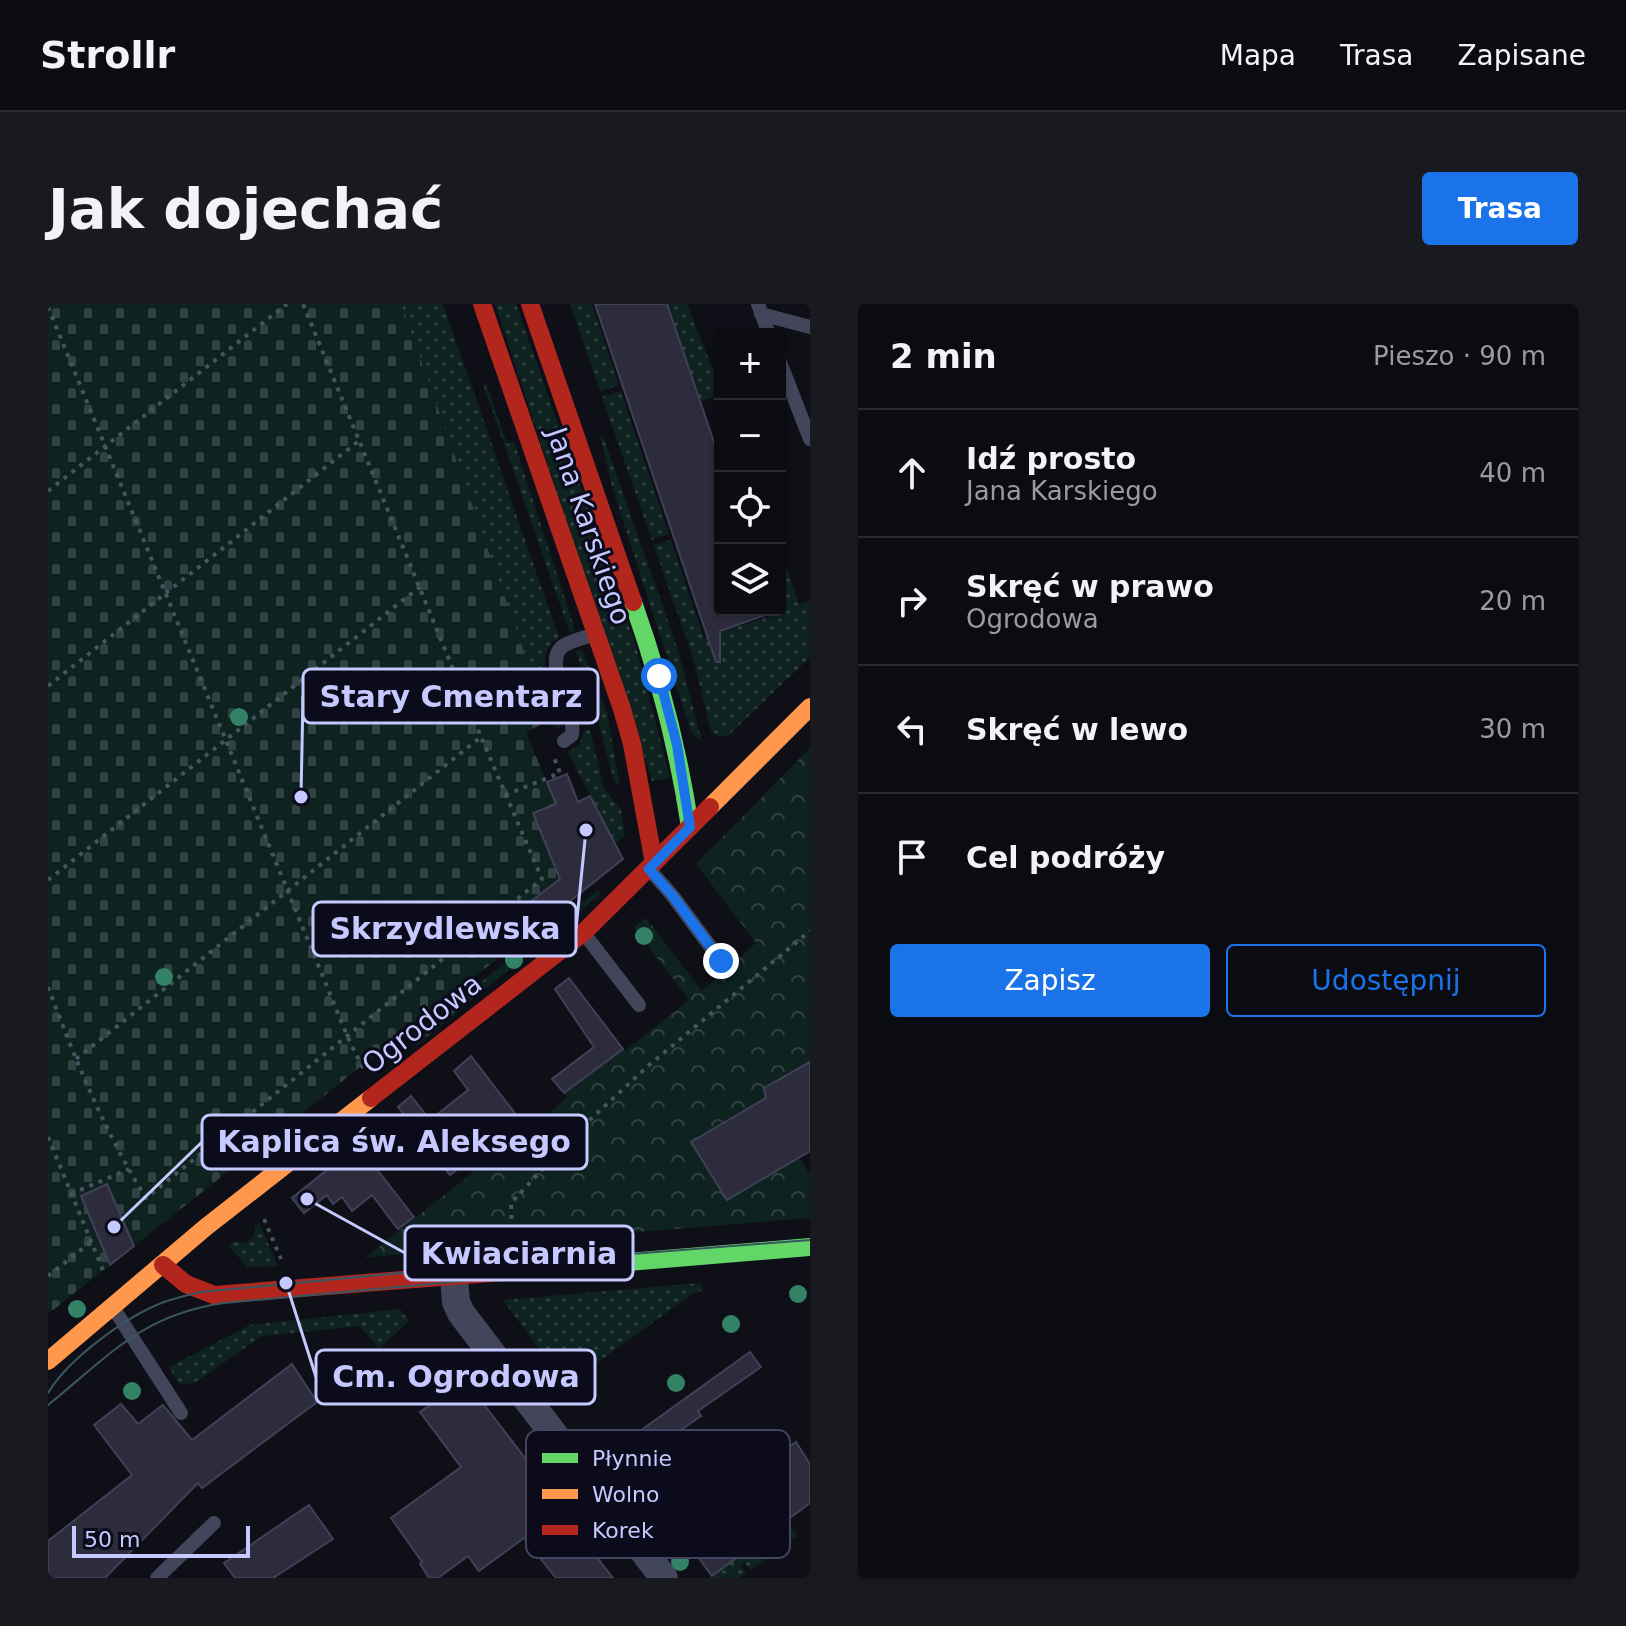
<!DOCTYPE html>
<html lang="pl">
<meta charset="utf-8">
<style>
:root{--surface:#0b0b12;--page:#191920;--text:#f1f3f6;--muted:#9a9b9f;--line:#2b2b32;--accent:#1a73e8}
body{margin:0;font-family:"DejaVu Sans",sans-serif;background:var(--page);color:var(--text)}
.controls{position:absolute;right:24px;top:24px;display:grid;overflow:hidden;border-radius:8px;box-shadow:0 2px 6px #0004}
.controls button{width:72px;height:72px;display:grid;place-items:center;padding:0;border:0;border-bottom:2px solid var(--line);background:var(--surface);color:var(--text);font:40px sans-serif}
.scale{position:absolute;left:24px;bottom:20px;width:178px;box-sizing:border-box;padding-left:8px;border:4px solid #c6c9ff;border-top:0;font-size:22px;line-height:28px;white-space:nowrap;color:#c6c9ff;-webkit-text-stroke:6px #0b0b1c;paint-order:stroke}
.stop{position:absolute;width:24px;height:24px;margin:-18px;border:6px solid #1a73e8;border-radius:50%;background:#fff}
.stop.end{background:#1a73e8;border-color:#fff;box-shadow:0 2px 8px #0008}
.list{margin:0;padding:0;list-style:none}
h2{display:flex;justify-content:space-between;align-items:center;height:104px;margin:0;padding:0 32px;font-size:34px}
h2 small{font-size:26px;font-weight:400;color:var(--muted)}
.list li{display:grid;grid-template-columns:52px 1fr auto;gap:24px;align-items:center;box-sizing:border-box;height:128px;padding:0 32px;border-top:2px solid var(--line)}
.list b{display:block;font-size:30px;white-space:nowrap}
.list p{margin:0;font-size:26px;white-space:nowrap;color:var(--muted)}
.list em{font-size:26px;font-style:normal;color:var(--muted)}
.actions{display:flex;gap:16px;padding:24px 32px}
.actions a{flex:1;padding:18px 0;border:2px solid var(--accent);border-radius:8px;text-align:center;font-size:28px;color:var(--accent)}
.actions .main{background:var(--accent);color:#fff}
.icon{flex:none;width:44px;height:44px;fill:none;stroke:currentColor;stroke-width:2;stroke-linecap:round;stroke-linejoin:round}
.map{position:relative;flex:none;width:762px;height:1274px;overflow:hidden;border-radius:8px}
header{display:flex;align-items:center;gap:48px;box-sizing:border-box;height:112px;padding:0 40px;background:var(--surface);border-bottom:2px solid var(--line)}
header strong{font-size:38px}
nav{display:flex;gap:44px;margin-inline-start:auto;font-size:28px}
.intro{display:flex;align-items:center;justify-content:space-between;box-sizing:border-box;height:192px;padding:0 48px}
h1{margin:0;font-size:56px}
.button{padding:20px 36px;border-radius:8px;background:var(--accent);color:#fff;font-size:28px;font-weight:700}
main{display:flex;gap:48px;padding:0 48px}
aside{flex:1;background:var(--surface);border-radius:8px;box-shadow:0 2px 6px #0004}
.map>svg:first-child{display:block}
</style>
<header>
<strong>Strollr</strong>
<nav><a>Mapa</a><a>Trasa</a><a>Zapisane</a></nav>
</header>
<div class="intro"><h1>Jak dojechać</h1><a class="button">Trasa</a></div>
<main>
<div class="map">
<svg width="762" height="1274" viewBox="0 0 762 1274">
<defs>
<pattern id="grass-dots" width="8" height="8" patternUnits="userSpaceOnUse" patternTransform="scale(2)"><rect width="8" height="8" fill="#0e2320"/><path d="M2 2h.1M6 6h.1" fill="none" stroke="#304241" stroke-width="1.8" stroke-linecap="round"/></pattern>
<pattern id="forest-crowns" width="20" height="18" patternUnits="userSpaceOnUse" patternTransform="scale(2)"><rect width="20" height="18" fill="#0e2320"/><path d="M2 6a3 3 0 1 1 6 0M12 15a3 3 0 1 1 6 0" fill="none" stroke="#304241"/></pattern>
<pattern id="cemetery-stones" width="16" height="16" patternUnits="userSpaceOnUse" patternTransform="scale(2)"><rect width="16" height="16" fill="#0e2320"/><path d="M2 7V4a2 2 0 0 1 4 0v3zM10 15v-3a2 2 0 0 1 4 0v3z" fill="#304241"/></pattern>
</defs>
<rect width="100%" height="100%" fill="#0f0f18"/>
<g fill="url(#grass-dots)">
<path d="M353,0H395L511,334C481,348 507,392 515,415L514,422L509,425L484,370Z"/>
<polygon points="447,0 468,0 587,339 622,474 604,477"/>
<polygon points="522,0 544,0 571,81 552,87"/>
<polygon points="620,0 639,0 672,84 672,91 653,97"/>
<polygon points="438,79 459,140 466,138 527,326 522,329 435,80"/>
<polygon points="573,87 621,230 604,236 554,93"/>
<polygon points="552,132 555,132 629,343 654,438 643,428 564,182"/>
<polygon points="623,236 656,334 724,311 723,306 732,306 732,243 751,300 762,297 762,353 680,432 670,432 663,427 646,357 606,241"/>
<polygon points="534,346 559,409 572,483 566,477 548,408 528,347"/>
<polygon points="537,426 542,426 556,484 573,506 577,532 567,539 520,448 531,441"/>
<polygon points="549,587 554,589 368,742 362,734"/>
<polygon points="211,919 230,962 199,963 181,942 186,938 197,939 206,933 207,922"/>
<polygon points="654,979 655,987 647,988 518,1081 455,996"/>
<polygon points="352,1005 361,1017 331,1045 312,1022 214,1032 148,1078 132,1081 121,1063 202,1021"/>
<polygon points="738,1217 749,1232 703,1266 697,1259 693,1262 698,1269 691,1274 666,1274 664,1272"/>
</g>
<polygon fill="url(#forest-crowns)" points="762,444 762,758 716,784 718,794 643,838 679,896 751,853 762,871 762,914 465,938 317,954 463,838 477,856 515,825 502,808 519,794 516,789 575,745 577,747 641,696 586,623 598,614 654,687 708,639 648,560"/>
<polygon fill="url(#cemetery-stones)" points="0,0 353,0 484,370 505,415 478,428 534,564 497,617 0,1010"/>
<g fill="#2c2c3c" stroke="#414058" stroke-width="2">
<polygon points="547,0 619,0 672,156 672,306 723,306 723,309 672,327 672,358 668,358"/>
<polygon points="519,470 530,498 542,492 575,555 497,617 482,598 512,575 485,509 508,500 499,478"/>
<polygon points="521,674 575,745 516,789 504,775 546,743 507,685"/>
<polygon points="423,752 479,825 463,838 455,829 402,871 350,803 363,792 382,816 420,786 406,767"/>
<polygon points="762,758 762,847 679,896 643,838 718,794 716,784"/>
<polygon points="310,841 366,913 350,925 324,891 304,907 294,893 285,900 279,891 256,909 244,894"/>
<polygon points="59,880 86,942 62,961 33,892"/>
<polygon points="702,1048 713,1063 650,1107 653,1112 581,1162 567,1145"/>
<polygon points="244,1060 269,1098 154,1184 150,1179 57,1274 0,1274 0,1237 84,1171 46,1121 73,1100 90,1120 115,1101 144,1136"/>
<polygon points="417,1076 504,1189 515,1205 513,1207 565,1274 508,1274 476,1234 431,1267 420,1252 390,1274 381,1274 372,1260 374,1258 343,1214 413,1163 372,1108"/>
<polygon points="748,1138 762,1160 762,1199 664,1272 650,1253 669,1238 649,1210"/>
<polygon points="261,1201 285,1235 225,1274 187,1274 176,1259"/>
</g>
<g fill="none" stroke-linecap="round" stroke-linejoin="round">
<g stroke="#43555e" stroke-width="4" stroke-dasharray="4 6" stroke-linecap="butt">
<polyline points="0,3 300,734 315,764"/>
<polyline points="0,187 239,0"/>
<polyline points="0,382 312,136"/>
<polyline points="457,491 512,469 505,451"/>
<polyline points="0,576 373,282"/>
<path d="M0,683C27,755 57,829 98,894L494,575L433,433L255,0"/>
<polyline points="28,755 433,433"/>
<polyline points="0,833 57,971"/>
<polyline points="23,890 81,865"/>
<polyline points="216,915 233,955"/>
<polyline points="464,935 463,899 531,826 600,762 762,627"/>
<polyline points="0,972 43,938"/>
</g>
<g stroke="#43465a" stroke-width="14">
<polyline points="710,0 721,30"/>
<polyline points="713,10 762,23"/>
<polyline points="732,58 762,135"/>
<path d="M516,437L524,431C529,407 493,358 515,342C523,337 535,334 544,331"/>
<polyline points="602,566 624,591 673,657"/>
<polyline points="538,632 591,701"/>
<polyline points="66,1005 133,1109"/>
<polyline points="109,1274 166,1219"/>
</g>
<polyline stroke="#43465a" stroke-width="28" points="406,973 408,998 413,1009 616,1274"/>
<g stroke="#63d668" stroke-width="18">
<path d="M585,298C612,374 630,443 642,523"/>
<polyline points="544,961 762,943"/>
</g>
<g stroke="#ff974d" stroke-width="18">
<polyline points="662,503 762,403"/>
<polyline points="0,1057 158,923 323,794"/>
</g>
<g stroke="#b3261e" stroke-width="18">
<polyline points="434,0 574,405 584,440 606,559"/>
<polyline points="482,0 585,298"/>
<polyline points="323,794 535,629 662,503"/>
<polyline points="115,961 138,980 166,991 544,961"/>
</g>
<g stroke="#3a555f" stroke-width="2">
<path d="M0,1089C21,1054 79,1012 116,998C128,994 140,991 152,988L405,964L762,936"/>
<path d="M0,1101C61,1052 93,1011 176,999L459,973"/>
</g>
</g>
<g fill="#338266">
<circle cx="191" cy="413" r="9"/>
<circle cx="596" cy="632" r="9"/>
<circle cx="484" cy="643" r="9"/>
<circle cx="466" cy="656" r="9"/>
<circle cx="116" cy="673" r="9"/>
<circle cx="750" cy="990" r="9"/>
<circle cx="29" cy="1005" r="9"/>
<circle cx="683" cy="1020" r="9"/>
<circle cx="628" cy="1079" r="9"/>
<circle cx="84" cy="1087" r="9"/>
<circle cx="632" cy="1258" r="9"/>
</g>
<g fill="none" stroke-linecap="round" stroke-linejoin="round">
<polyline stroke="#1a73e8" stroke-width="10" points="611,372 629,441 642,523 601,565 624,591 673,657"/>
</g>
<g text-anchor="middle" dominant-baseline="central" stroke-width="6" stroke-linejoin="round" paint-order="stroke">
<g font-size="28" fill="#c6c9ff" stroke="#0b0b1c">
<text transform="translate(541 222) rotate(71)">Jana Karskiego</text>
<text transform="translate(374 720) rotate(-38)">Ogrodowa</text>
</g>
</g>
<rect x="478" y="1126" width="264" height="128" rx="12" fill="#0b0b1c" stroke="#434460" stroke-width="2"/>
<rect x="494" y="1149" width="36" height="10" fill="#63d668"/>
<rect x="494" y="1185" width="36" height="10" fill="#ff974d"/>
<rect x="494" y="1221" width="36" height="10" fill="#b3261e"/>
<g font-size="22" fill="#c6c9ff">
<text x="544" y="1162">Płynnie</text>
<text x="544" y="1198">Wolno</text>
<text x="544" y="1234">Korek</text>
</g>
<path fill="none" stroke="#c6c9ff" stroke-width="3" d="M253 493L255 392M538 526L528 625M66 923L154 838M259 895L357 949M238 979L268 1073"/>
<g fill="#c6c9ff" stroke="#0b0b1c" stroke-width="3">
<circle cx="253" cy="493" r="8"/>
<circle cx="538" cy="526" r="8"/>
<circle cx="66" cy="923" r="8"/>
<circle cx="259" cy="895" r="8"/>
<circle cx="238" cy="979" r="8"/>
</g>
<g fill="#0b0b1c" stroke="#c6c9ff" stroke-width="3">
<rect x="255" y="365" width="295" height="54" rx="8"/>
<rect x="265" y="598" width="263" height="54" rx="8"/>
<rect x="154" y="811" width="385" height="54" rx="8"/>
<rect x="357" y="922" width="228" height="54" rx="8"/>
<rect x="268" y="1046" width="279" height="54" rx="8"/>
</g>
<g font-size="30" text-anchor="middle" font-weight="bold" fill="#c6c9ff">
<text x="403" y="403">Stary Cmentarz</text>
<text x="397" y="635">Skrzydlewska</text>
<text x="346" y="848">Kaplica św. Aleksego</text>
<text x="471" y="960">Kwiaciarnia</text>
<text x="408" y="1083">Cm. Ogrodowa</text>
</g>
</svg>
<div class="controls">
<button>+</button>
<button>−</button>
<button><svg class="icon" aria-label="locate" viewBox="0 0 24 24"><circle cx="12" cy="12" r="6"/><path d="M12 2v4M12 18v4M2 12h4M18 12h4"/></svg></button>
<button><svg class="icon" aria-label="layers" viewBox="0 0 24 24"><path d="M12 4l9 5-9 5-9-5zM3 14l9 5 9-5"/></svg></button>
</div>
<div class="scale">50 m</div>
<div class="stop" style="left:611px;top:372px"></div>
<div class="stop end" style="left:673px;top:657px"></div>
</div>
<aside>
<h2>2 min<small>Pieszo · 90 m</small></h2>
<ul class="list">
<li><svg class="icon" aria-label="ahead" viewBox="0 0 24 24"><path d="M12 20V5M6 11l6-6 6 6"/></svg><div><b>Idź prosto</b><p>Jana Karskiego</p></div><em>40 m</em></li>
<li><svg class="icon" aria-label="right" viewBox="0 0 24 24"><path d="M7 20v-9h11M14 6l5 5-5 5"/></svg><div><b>Skręć w prawo</b><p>Ogrodowa</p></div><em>20 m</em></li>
<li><svg class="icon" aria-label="left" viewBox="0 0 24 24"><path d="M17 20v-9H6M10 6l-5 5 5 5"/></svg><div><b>Skręć w lewo</b></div><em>30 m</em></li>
<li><svg class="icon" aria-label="arrive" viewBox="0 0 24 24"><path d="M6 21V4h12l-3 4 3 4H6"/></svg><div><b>Cel podróży</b></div></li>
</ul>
<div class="actions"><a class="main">Zapisz</a><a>Udostępnij</a></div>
</aside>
</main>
